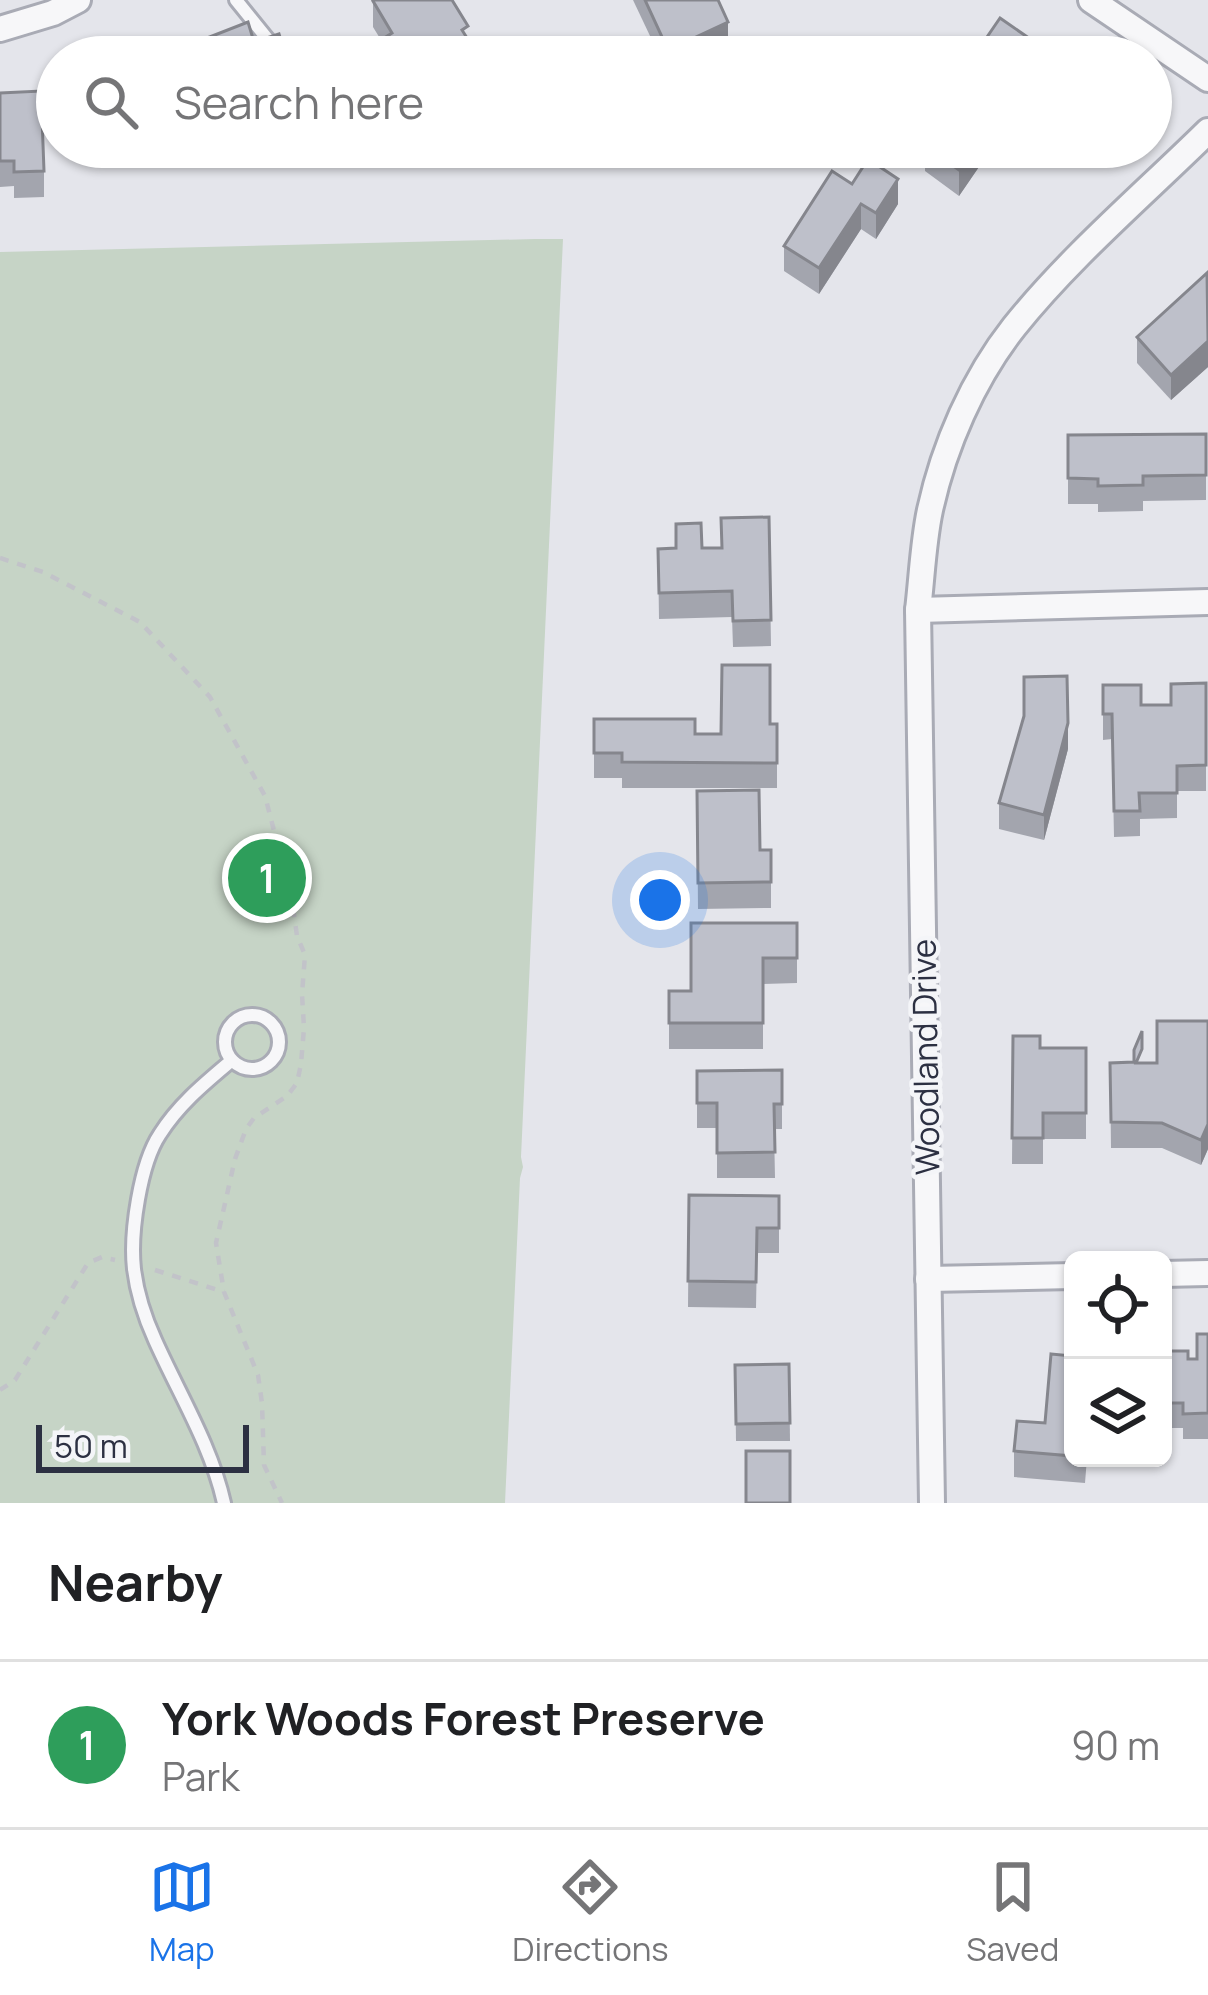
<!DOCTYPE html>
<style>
:root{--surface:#fff;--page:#f6f6f6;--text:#202124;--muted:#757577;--line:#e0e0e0;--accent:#1a73e8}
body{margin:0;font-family:Manrope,sans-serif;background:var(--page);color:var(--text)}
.controls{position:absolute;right:36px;bottom:36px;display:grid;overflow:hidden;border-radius:18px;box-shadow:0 3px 9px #0004}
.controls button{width:108px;height:108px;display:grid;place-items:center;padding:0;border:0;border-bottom:3px solid var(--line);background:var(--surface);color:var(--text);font:60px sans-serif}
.scale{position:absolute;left:36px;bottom:30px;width:213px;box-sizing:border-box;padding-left:12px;border:6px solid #2c3042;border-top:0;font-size:33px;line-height:42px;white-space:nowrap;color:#2c3042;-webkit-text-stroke:9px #f4f5f8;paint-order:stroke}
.you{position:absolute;left:660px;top:900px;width:42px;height:42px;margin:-30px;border:9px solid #fff;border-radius:50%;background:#1a73e8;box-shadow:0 0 0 18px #1a73e833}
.badge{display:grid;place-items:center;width:78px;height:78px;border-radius:50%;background:var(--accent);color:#fff;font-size:39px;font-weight:700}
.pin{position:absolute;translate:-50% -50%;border:6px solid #fff;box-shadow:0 3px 12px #0006}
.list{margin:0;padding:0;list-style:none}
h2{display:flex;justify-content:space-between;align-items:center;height:156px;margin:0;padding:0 48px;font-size:51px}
h2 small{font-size:39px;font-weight:400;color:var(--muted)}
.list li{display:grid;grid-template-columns:78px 1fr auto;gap:36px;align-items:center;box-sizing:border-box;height:168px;padding:0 48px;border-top:3px solid var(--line)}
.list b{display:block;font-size:45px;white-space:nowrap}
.list p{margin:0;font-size:39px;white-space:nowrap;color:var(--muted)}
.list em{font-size:39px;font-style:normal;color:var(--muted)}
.icon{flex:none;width:66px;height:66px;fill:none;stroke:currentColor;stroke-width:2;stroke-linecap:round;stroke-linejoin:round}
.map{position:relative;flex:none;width:1208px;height:1503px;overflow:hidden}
.search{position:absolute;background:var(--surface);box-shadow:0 3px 9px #0004;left:36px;right:36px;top:36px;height:132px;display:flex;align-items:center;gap:30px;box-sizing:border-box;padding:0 42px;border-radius:66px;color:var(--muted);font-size:45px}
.sheet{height:324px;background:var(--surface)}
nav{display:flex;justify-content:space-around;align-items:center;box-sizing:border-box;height:168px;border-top:3px solid var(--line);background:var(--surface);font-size:33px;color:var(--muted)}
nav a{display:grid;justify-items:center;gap:6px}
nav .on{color:var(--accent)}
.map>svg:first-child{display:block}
</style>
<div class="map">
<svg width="1208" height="1503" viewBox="0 0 1208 1503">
<rect width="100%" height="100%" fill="#e4e5eb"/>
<polygon fill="#c6d4c6" points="535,239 563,239 521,1157 523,1167 520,1178 505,1503 0,1503 0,252"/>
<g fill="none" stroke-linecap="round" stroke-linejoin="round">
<defs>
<g id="service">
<polyline points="236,0 282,57"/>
<circle cx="252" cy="1042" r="27"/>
<path d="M224,1503C211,1445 179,1394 155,1340C145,1318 137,1294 134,1269C130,1233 140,1164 160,1134C179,1104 205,1083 231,1061"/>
</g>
<g id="minor">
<polyline points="1091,0 1208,79"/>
<polyline points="0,29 53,13 78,0"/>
<polyline points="918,610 1208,602"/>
<polyline points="1163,1274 1208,1273"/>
<polyline points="928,1279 1073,1276"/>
<path d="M932,1503L918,610C922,577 923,543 930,510C944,446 973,379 1014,327C1070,257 1144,194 1208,131"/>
</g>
</defs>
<use href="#service" stroke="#a9abb5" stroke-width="18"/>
<use href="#minor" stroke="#a9abb5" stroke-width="30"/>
<g stroke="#c2c3c9" stroke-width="4.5" stroke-dasharray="9 9" stroke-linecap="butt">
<polyline points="0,558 43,572 140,622 210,697 265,796 292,900 297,936 305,955 302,994 304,1028 301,1064 297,1083 287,1096 254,1118 246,1129 235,1159 216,1243 224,1292 258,1375 262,1403 264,1465 282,1503"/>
<polyline points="155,1270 224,1292"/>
<polyline points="0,1390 15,1380 88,1263 102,1257 115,1260"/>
</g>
<use href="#service" stroke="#f7f7f9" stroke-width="12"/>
<use href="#minor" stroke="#f7f7f9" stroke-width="24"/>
</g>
<g fill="#a3a5ae">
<polygon points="633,0 718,0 728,48 708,57 660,57"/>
<polygon points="373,1 468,38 479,57 359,57 359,54 381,40 373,27"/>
<polygon points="0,93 44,171 44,197 14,198 14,186 0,187"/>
<polygon points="925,147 1009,147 994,168 983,161 959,196 925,171"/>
<polygon points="852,184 898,204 876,239 861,229 819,294 784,271 784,246"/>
<polygon points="1208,274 1208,367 1171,400 1137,363 1137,337"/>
<polygon points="1206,434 1206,500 1143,501 1143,511 1098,512 1098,504 1068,504 1068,435"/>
<polygon points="769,517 771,646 733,647 732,617 659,619 658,549 721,548"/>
<polygon points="1206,683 1206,791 1177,791 1177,818 1140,819 1140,836 1114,837 1112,739 1103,740 1103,685 1141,705 1171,705"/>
<polygon points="594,719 695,734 721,734 770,724 777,724 777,788 622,788 622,778 594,778"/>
<polygon points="1068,749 1044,840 999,829 999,800"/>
<polygon points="697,791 760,850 771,850 771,908 698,909"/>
<polygon points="797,923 797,983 763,984 763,1049 669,1049 669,991 691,991"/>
<polygon points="1208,1021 1208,1149 1201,1165 1162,1148 1111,1148 1110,1063 1157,1063"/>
<polygon points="1013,1036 1040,1048 1086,1048 1086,1139 1043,1139 1043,1164 1012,1164"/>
<polygon points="782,1070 782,1129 774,1129 775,1178 717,1178 717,1128 697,1128 697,1071"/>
<polygon points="689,1195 779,1196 779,1253 757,1253 756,1308 688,1307"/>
<polygon points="1208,1334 1208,1439 1183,1439 1183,1428 1163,1428 1163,1351 1188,1359 1197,1359"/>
<polygon points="1073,1356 1073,1458 1087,1458 1085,1483 1014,1477 1014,1451 1045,1423"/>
<polygon points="789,1364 790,1441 736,1441 735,1365"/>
</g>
<g fill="#85868d">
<polygon points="728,22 728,48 708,57 668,57 668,50"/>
<polygon points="213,147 247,147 247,153 213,163"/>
<polygon points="975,147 983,147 983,161 959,196 959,170"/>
<polygon points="994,147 1009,147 994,168"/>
<polygon points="898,179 898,204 876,239 876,213"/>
<polygon points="861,204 861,229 819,294 819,268"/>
<polygon points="1208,341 1208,367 1171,400 1171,375"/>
<polygon points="1068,723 1068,749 1044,840 1044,815"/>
<polygon points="1208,1124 1208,1149 1201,1165 1201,1140"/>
</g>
<g fill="#bec0ca" stroke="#85868d" stroke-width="3">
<polygon points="375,0 452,0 468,26 462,30 479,57 361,57 359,54 392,33 373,1"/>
<polygon points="645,0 718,0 728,22 668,50"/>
<polygon points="1000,18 1056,57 974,56"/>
<polygon points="248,22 254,42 279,34 286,57 187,57 184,47"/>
<polygon points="41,91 44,171 14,172 14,161 0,161 0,93"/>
<polygon points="926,147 975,147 959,170"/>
<polygon points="868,159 898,179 876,213 861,204 819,268 784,246 832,171 852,184"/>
<polygon points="1207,273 1208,341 1171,375 1137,337"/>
<polygon points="1206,434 1206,475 1143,476 1143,485 1098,486 1098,479 1068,478 1068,435"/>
<polygon points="769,517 771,620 733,621 732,591 659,593 658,549 676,548 676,524 701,523 702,548 722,548 721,518"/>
<polygon points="722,665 770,665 770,724 777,724 777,763 622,762 622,753 594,753 594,719 695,719 695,734 721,734"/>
<polygon points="1067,676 1068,723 1044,815 999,803 1024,716 1024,677"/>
<polygon points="1206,683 1206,765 1177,766 1177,793 1139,793 1140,811 1114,811 1112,714 1103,714 1103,685 1141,685 1141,705 1171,705 1171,684"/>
<polygon points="759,790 760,850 771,850 771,882 698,883 697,791"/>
<polygon points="691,923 797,923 797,958 763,958 763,1023 669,1023 669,991 691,991"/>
<polygon points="1157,1021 1208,1021 1208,1124 1201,1140 1162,1123 1111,1122 1110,1063 1134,1062 1134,1050 1142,1031 1142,1049 1136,1063 1157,1063"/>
<polygon points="1013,1036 1040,1036 1040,1048 1086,1048 1086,1113 1043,1113 1043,1138 1012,1138"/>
<polygon points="782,1070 782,1104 774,1104 775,1152 717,1153 717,1103 697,1103 697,1071"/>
<polygon points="689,1195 779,1196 779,1228 757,1228 756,1282 688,1281"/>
<polygon points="1197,1334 1208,1334 1208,1413 1183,1414 1183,1403 1163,1403 1163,1351 1188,1351 1188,1359 1197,1359"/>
<polygon points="1051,1354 1073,1356 1073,1456 1014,1451 1017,1421 1045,1423"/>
<polygon points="789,1364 790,1423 736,1424 735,1365"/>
<rect x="746" y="1451" width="44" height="52"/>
</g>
<g text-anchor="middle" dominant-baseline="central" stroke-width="9" stroke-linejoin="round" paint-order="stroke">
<g font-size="33" fill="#2c3042" stroke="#f4f5f8">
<text transform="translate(925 1057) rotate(-91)">Woodland Drive</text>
</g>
</g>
</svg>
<div class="controls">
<button><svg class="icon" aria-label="locate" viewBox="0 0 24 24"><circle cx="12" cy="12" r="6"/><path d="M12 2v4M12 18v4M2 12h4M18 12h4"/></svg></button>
<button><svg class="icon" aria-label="layers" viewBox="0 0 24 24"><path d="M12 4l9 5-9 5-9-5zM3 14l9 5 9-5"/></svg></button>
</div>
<div class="scale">50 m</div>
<div class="you"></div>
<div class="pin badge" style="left:267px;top:878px;background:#2e9e5b">1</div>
<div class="search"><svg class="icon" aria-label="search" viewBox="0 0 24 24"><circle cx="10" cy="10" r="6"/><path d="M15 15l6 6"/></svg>Search here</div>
</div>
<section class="sheet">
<h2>Nearby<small></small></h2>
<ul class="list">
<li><span class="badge" style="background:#2e9e5b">1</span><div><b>York Woods Forest Preserve</b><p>Park</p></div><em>90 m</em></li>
</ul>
</section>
<nav>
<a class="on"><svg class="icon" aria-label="map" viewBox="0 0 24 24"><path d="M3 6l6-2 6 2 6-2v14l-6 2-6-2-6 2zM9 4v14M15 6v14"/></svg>Map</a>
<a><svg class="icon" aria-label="directions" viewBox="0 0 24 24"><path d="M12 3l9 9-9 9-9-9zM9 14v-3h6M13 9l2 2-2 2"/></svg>Directions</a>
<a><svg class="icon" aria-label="saved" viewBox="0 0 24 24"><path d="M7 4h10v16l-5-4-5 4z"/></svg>Saved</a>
</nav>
